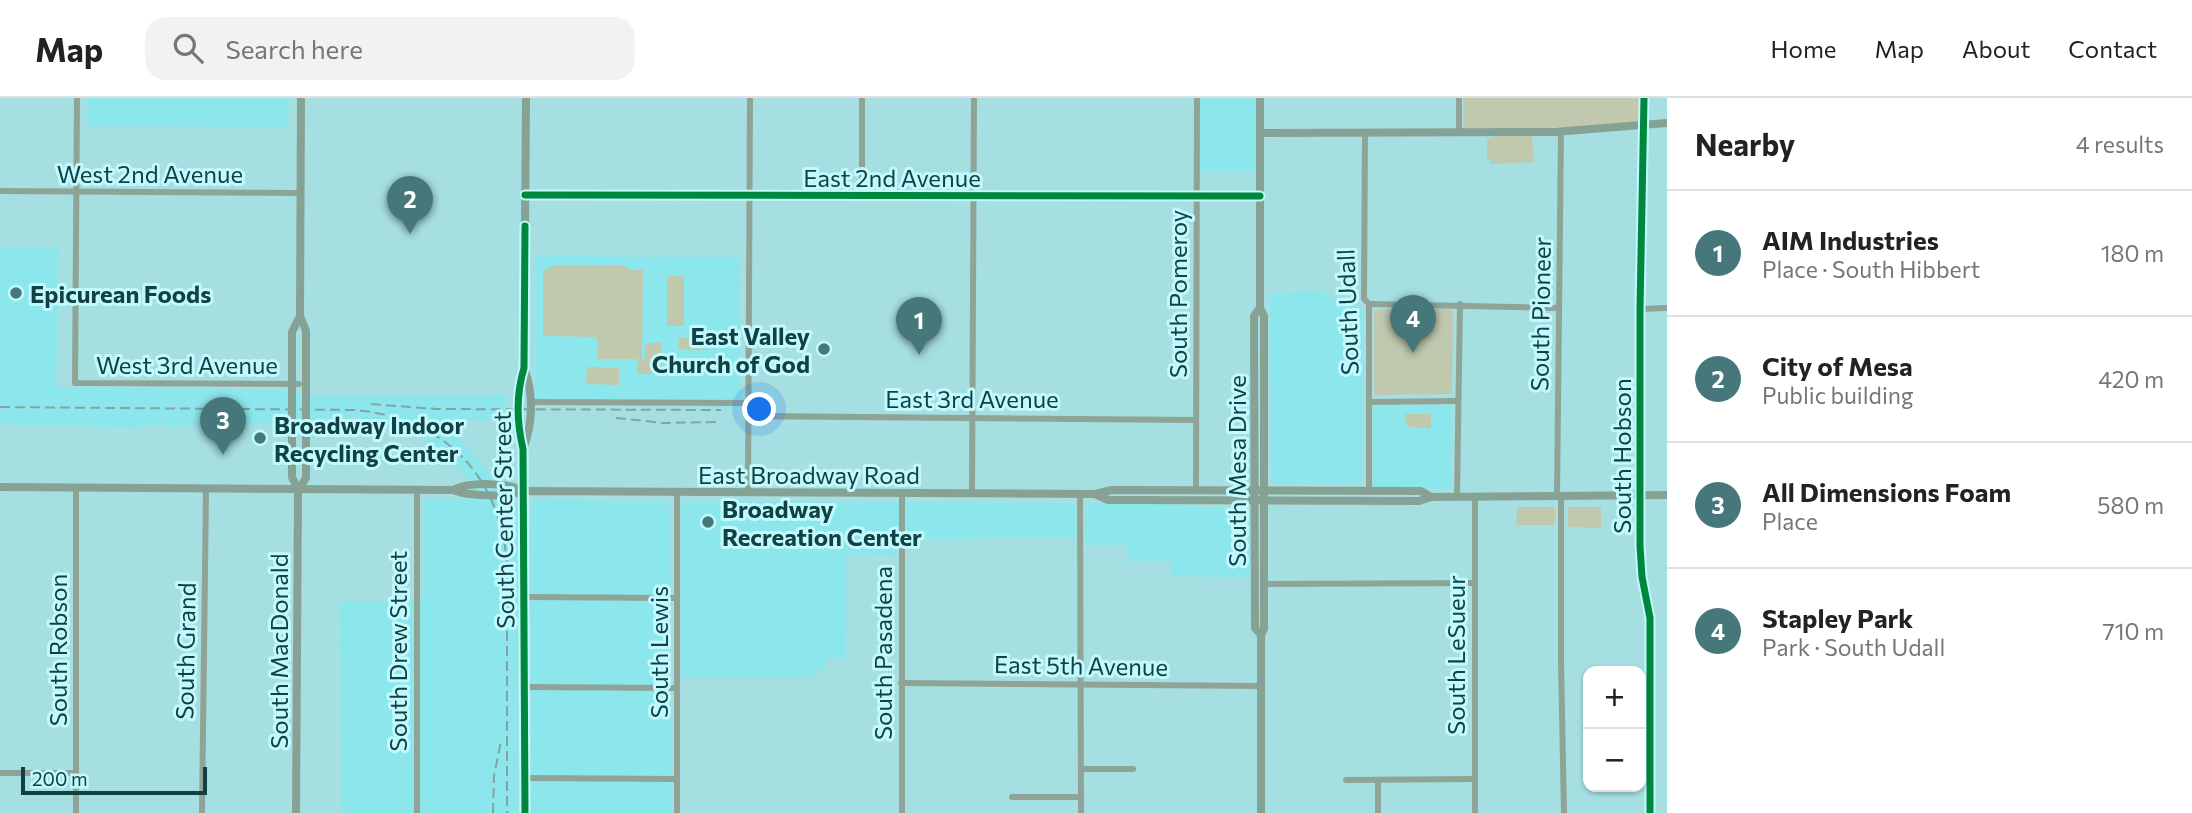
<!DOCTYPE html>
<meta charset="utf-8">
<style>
:root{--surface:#fff;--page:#f2f2f2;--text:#222;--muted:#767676;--line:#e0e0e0;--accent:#46787b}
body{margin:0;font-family:Commissioner,sans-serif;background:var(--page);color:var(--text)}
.controls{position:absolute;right:21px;bottom:21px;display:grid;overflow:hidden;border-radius:14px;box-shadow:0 2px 5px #0004}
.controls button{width:63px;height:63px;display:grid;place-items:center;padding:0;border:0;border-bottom:2px solid var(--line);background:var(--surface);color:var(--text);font:35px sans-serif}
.scale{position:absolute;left:21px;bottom:18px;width:186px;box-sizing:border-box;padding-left:7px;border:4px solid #134143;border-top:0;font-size:19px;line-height:24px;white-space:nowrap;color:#134143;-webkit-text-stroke:5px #c1fafe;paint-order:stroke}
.you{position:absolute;left:760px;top:312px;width:24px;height:24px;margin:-18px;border:5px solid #fff;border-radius:50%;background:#1a73e8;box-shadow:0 0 0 10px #1a73e833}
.badge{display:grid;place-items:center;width:46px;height:46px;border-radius:50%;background:var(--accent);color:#fff;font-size:23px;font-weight:700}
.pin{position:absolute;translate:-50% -58px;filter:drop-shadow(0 2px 4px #0008)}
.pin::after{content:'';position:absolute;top:37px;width:24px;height:21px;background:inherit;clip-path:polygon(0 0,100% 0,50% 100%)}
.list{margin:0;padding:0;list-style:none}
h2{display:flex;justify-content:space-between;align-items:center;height:91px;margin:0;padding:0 28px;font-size:30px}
h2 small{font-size:23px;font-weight:400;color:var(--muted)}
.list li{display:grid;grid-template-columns:46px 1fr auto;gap:21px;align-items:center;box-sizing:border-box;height:126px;padding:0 28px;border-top:2px solid var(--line)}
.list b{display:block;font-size:26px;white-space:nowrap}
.list p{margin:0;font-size:23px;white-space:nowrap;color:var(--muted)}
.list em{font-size:23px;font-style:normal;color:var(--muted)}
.icon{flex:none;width:38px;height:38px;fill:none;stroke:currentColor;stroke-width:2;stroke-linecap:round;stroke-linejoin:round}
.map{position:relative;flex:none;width:1667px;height:715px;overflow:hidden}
header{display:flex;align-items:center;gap:42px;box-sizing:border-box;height:98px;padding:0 35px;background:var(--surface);border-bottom:2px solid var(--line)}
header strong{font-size:33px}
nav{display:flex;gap:38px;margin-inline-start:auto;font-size:24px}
.search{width:490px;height:63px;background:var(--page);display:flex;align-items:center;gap:18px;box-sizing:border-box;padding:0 24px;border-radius:21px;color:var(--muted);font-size:26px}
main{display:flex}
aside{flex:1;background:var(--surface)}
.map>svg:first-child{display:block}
</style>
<header>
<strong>Map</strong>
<div class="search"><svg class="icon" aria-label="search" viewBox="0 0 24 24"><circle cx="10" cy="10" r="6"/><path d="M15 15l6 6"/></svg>Search here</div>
<nav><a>Home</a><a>Map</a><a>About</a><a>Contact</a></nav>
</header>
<main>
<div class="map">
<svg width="1667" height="715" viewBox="0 0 1667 715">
<rect width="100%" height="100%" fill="#a6dfe2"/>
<g fill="#8ce7ec">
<polygon points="88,0 289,0 288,29 87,28"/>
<rect x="1197" y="0" width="63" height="73"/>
<polygon points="59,149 56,289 286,292 287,298 507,298 504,322 434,322 466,347 491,377 513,377 513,401 518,408 518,715 341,715 340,504 423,504 424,404 429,401 480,401 477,392 458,368 434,347 404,329 361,327 360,318 321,321 317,324 174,329 166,332 166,326 134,330 0,326 0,150"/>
<polygon points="535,158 740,159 739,309 536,307"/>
<polygon points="1326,193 1327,199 1357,200 1357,212 1363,212 1362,382 1357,385 1277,386 1272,381 1270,195"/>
<polygon points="1373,307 1451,308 1451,391 1373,389"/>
<polygon points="534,401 670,404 671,715 531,715 531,406"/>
<polygon points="685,403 1072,405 1076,408 1076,439 897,442 896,458 846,457 845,560 826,561 825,572 814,572 814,580 681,580 681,406"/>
<polygon points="1090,405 1173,406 1196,409 1246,411 1250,417 1250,479 1171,478 1171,463 1128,463 1127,448 1085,447 1085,410"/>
</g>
<g fill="#c0c8ad">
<polygon points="1463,0 1642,0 1642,19 1636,24 1580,29 1466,31 1463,28"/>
<polygon points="1498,38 1532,38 1534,64 1491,66 1491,62 1487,61 1487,41"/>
<polygon points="553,167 625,167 629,172 643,172 642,261 645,261 645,246 661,244 661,276 637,276 637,261 597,261 597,239 543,238 543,171 549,171"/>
<rect x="667" y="178" width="17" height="50"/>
<polygon points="1378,211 1451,211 1453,216 1452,296 1374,297 1374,214"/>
<polygon points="679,240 706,240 706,252 678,251"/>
<polygon points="587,269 619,270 619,287 586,286"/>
<polygon points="1405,316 1431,316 1431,330 1408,329 1408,326 1405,326"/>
<polygon points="1517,409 1553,409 1555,411 1555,424 1553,427 1516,427"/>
<polygon points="1568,409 1601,409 1601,430 1568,429"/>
</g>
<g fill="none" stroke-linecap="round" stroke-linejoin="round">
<g stroke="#8fa496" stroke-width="6">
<polyline points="77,0 75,285 299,286"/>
<polyline points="862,0 862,98"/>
<polyline points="1459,0 1459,34"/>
<polyline points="1644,0 1640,211 1640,448 1642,479 1650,520 1650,715"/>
<polyline points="1365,34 1364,201 1369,206 1369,393"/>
<polyline points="0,93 300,95"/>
<polyline points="525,97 1260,98"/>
<polyline points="1369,206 1558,210"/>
<polyline points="1640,211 1667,210"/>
<polyline points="531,304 748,305"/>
<polyline points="1369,304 1458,303"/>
<polyline points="748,318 1196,322"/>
<polyline points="1196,392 1197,0"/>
<polyline points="748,395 750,0"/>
<polyline points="972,396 974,0"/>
<polyline points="1080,396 1081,715"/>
<polyline points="1557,398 1561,33"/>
<polyline points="1561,398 1561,564 1564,715"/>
<polyline points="1457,399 1460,206"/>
<polyline points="1475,399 1475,715"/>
<polyline points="1264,486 1475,485"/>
<polyline points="524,499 677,500"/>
<polyline points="901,585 1261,588"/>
<polyline points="525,589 677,590"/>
<polyline points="1081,671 1133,671"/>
<polyline points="0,675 76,675"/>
<polyline points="525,680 677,681"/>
<polyline points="1346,682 1475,681"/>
<polyline points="1378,682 1378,715"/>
<polyline points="1012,699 1081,699"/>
<polyline points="76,715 76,390"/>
<polyline points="202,715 206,391"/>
<polyline points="417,715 417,392"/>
<polyline points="677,715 677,394"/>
<polyline points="902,715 902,396"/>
</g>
<g stroke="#86a294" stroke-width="8">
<polyline points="1260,0 1260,210 1264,218 1264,531 1261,537 1261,715"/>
<polyline points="1260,35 1554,34 1667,25"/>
<polyline points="1260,210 1254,218 1255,530 1261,537"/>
<path d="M523,351C533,326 534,296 524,270"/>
<path d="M0,389L453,392C468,398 508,400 523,393L1095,396L1112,392L1421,393L1431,399"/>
<polyline points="298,392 306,380 306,233 300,218 301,0"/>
<path d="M453,392C469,384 507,384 523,393"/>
<polyline points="1095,396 1108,402 1121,402 1419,403 1431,399 1667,397"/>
<polyline points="296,715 298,392 292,379 292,234 300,218"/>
<path d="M525,715L523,351C517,325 516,296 524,270L526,0"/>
</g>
<g stroke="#83a49f" stroke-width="2" stroke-dasharray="10 5" stroke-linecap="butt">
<polyline points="371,306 437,311 721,312"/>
<path d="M0,309L356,312C445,321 500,377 507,466V715"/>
<polyline points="616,320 664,325 721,324"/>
<polyline points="493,715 494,678 501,643"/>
</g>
<defs>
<g id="cycleway">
<polyline points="1644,0 1640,211 1640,448 1642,479 1650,520 1650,715"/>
<polyline points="525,97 1260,98"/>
<path d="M525,128L524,270C516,296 517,325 523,351L525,715"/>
</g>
</defs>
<use href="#cycleway" stroke="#c1fafe" stroke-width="11"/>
<use href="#cycleway" stroke="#00873e" stroke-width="7"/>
</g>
<g fill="#46787b" stroke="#c1fafe" stroke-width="2.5">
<circle cx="16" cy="195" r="7"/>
<circle cx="824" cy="251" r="7"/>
<circle cx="260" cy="340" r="7"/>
<circle cx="708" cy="424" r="7"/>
</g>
<g text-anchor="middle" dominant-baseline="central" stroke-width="6" stroke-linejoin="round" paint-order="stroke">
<g font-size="24" fill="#134143" stroke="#c1fafe">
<text x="150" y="75">West 2nd Avenue</text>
<text x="892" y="79">East 2nd Avenue</text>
<text transform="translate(1177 196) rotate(-90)">South Pomeroy</text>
<text transform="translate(1347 214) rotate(-92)">South Udall</text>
<text transform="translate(1540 216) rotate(-89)">South Pioneer</text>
<text x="187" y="266">West 3rd Avenue</text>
<text x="972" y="300">East 3rd Avenue</text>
<text transform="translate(1621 358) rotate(-90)">South Hobson</text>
<text transform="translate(1236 373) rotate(-90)">South Mesa Drive</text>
<text x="809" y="376">East Broadway Road</text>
<text transform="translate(503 422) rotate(-91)">South Center Street</text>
<text transform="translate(57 552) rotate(-90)">South Robson</text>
<text transform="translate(185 553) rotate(-89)">South Grand</text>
<text transform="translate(278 553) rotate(-90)">South MacDonald</text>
<text transform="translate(397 553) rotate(-90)">South Drew Street</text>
<text transform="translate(658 554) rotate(-90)">South Lewis</text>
<text transform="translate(882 555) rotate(-90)">South Pasadena</text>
<text transform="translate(1455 557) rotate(-90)">South LeSueur</text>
<text transform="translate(1081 567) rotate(1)">East 5th Avenue</text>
</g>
<g font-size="24" font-weight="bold" fill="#134143" stroke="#c1fafe" text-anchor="start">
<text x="30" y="195">Epicurean Foods</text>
<text x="810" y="237" text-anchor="end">East Valley<tspan x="810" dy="28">Church of God</tspan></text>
<text x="274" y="326">Broadway Indoor<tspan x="274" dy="28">Recycling Center</tspan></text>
<text x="722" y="410">Broadway<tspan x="722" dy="28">Recreation Center</tspan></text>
</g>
</g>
</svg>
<div class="controls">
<button>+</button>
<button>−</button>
</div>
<div class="scale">200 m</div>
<div class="you"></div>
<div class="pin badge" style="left:919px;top:257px">1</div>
<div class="pin badge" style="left:410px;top:136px">2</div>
<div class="pin badge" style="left:223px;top:357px">3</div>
<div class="pin badge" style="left:1413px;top:255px">4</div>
</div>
<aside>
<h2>Nearby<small>4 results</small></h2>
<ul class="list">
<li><span class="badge">1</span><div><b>AIM Industries</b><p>Place · South Hibbert</p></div><em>180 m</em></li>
<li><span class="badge">2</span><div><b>City of Mesa</b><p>Public building</p></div><em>420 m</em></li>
<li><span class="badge">3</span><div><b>All Dimensions Foam</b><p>Place</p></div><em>580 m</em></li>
<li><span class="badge">4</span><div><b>Stapley Park</b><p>Park · South Udall</p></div><em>710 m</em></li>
</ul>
</aside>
</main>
